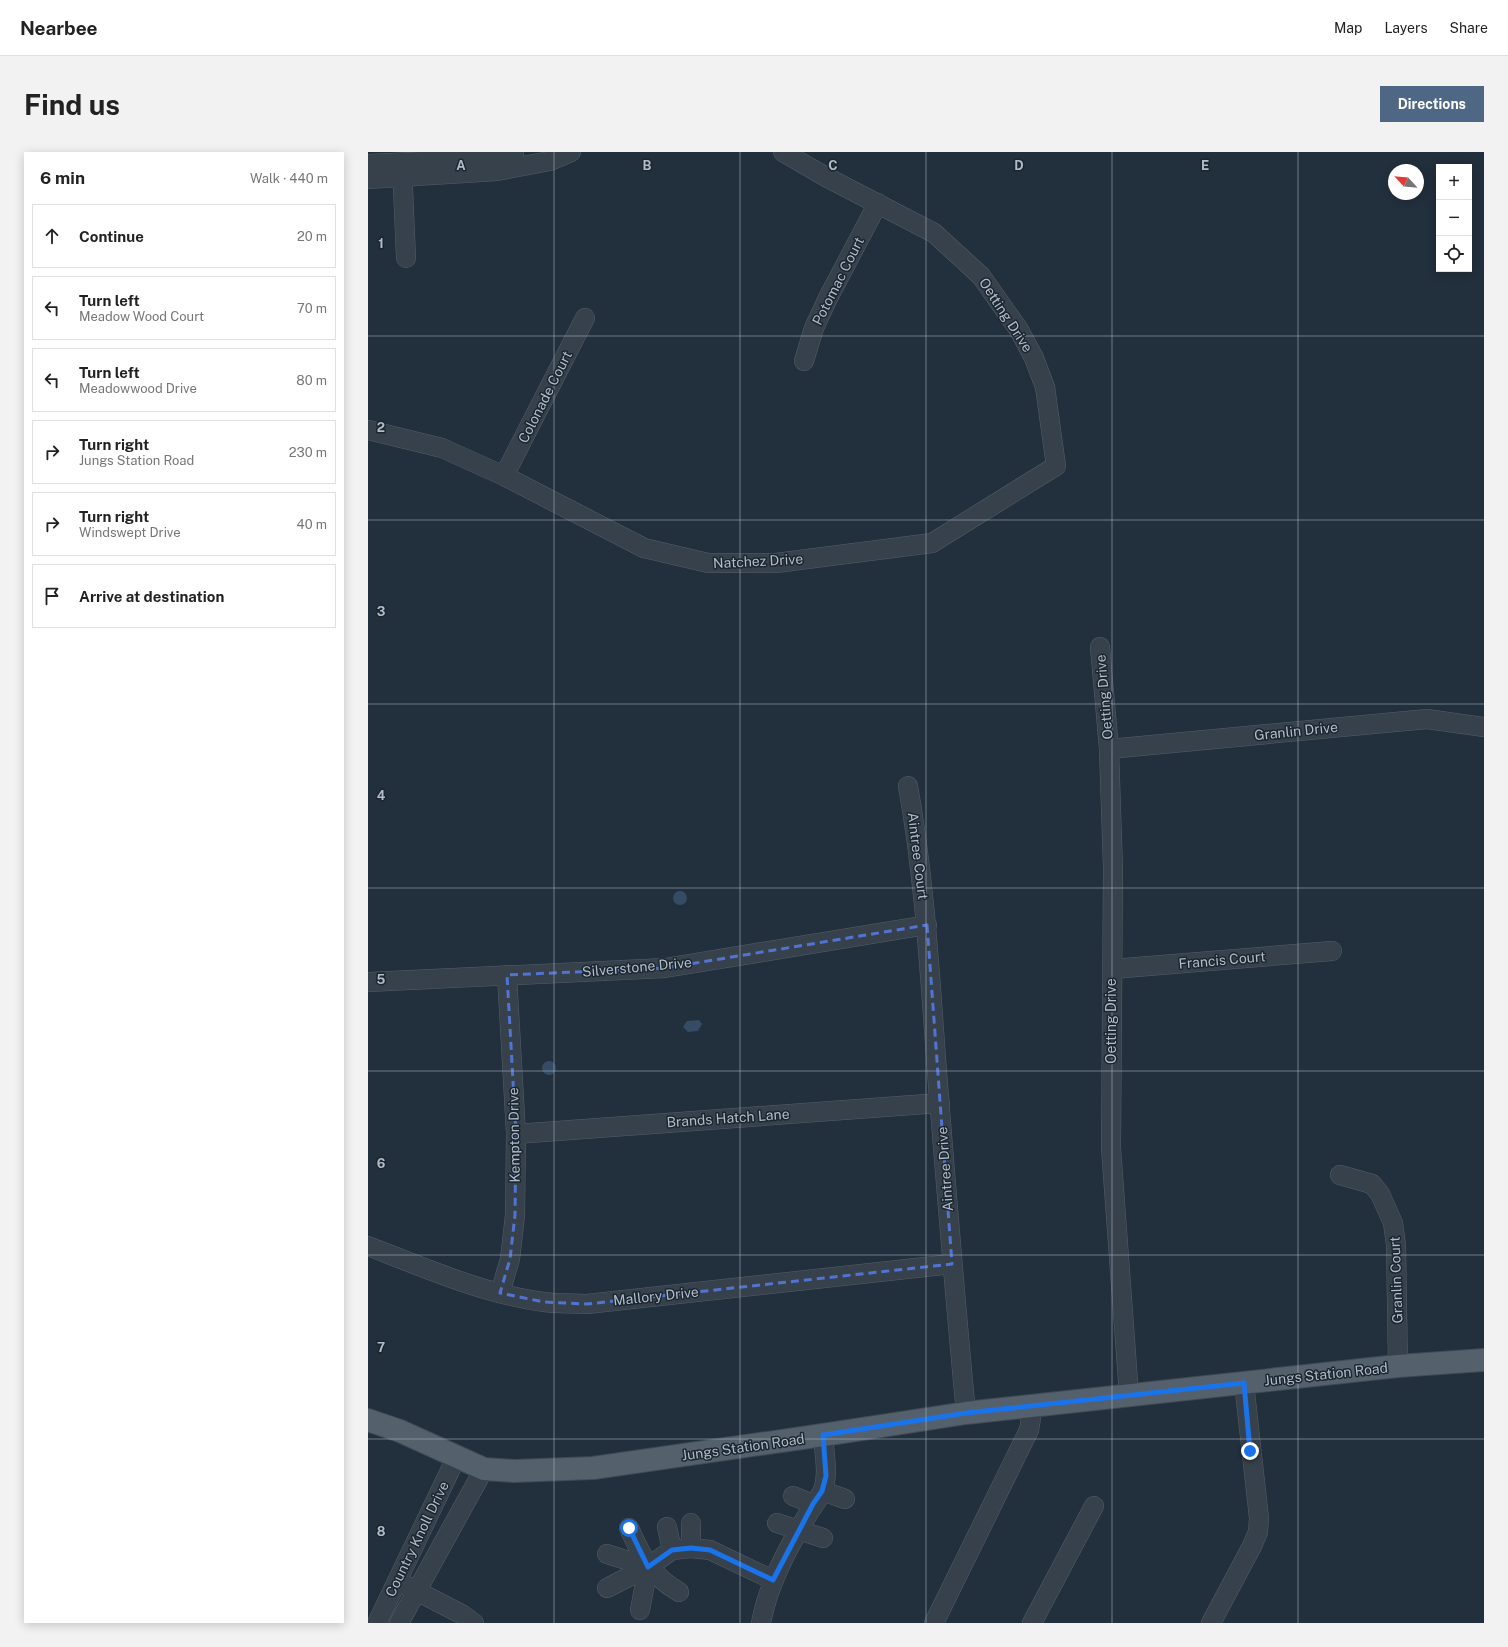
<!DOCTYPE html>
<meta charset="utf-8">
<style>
:root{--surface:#fff;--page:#f2f2f2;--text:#222;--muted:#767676;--line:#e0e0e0;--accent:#4e6784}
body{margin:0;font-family:"Public Sans",sans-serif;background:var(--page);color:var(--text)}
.controls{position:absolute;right:12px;top:12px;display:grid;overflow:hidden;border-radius:0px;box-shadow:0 2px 10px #0003}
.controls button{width:36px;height:36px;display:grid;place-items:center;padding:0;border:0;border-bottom:1px solid var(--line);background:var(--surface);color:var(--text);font:20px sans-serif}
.compass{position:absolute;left:1020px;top:12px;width:36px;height:36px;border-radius:50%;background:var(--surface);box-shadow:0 2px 10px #0003;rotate:296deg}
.stop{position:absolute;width:12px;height:12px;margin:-9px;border:3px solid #1a73e8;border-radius:50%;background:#fff}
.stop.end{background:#1a73e8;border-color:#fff;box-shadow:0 1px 4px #0008}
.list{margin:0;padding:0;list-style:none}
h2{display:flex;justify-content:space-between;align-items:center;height:52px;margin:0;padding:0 16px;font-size:17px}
h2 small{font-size:13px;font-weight:400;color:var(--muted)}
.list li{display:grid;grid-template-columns:26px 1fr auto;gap:12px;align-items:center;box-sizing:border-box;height:64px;margin:0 8px 8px;padding:0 8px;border:1px solid var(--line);border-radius:0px}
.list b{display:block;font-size:15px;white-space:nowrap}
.list p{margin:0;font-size:13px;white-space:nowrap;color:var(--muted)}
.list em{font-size:13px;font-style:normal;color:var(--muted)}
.icon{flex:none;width:22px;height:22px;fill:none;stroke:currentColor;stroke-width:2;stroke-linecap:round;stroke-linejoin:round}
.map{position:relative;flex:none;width:1116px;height:1471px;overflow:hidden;border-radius:0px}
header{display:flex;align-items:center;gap:24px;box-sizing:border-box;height:56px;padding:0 20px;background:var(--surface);border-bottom:1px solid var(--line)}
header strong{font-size:19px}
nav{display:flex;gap:22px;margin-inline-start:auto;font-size:14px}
.intro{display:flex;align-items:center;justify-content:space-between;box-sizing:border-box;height:96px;padding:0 24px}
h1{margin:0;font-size:28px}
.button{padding:10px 18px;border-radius:0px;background:var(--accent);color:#fff;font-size:14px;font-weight:700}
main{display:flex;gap:24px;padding:0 24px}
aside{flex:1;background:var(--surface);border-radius:0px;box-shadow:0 2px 10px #0003}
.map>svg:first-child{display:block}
</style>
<header>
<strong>Nearbee</strong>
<nav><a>Map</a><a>Layers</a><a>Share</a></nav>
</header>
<div class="intro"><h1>Find us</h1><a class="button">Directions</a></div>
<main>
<aside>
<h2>6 min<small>Walk · 440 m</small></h2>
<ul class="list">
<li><svg class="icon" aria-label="ahead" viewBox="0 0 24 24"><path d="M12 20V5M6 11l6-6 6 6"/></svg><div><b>Continue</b></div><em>20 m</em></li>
<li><svg class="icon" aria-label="left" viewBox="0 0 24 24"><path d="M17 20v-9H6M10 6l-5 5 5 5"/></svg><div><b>Turn left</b><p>Meadow Wood Court</p></div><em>70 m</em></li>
<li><svg class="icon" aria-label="left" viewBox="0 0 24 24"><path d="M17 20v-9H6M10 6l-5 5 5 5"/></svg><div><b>Turn left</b><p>Meadowwood Drive</p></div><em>80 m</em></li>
<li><svg class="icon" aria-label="right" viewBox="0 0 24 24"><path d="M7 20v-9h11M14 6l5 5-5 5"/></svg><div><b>Turn right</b><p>Jungs Station Road</p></div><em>230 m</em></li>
<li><svg class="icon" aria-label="right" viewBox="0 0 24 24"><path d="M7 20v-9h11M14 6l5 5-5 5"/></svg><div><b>Turn right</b><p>Windswept Drive</p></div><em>40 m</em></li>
<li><svg class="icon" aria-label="arrive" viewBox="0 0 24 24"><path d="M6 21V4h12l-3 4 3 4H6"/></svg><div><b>Arrive at destination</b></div></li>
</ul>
</aside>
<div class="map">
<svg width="1116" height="1471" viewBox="0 0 1116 1471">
<rect width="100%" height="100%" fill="#222f3c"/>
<g fill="#354c64">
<circle cx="312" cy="746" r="7"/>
<polygon points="331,868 334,872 330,879 320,880 315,875 319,869"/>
<circle cx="181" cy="916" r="7"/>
</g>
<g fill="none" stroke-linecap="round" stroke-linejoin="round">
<defs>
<g id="minor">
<polyline points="0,12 127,6 146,3"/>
<polyline points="34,13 38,106"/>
<polyline points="0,27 129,19 182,9 203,0"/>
<polyline points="436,209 446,176 460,146 510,51"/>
<polyline points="0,278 74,296 136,324 276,396 340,411 408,411 564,391 688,314 677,235 666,206 651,178 613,124 566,81 458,25 415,0"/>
<polyline points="136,324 217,166"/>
<polyline points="732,495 741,597 745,717 743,996 761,1243"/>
<polyline points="741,597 1059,567 1116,575"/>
<path d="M540,634C557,729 562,825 569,920C578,1034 587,1147 598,1261"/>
<polyline points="744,817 964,799"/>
<polyline points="0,830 297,816 559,773"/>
<polyline points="148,982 572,951"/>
<polyline points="972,1023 1004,1032 1012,1042 1025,1071 1028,1093 1030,1214"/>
<path d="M0,1094C54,1115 118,1143 176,1150C190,1152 205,1151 219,1152L584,1112"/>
<polyline points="132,1141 142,1107 147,1063 148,982 139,823"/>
<polyline points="455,1339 477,1347"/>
<polyline points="425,1344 445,1352"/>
<polyline points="409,1371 455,1386"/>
<polyline points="299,1375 304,1398"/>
<path d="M261,1376C274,1405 282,1423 311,1440"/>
<polyline points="323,1396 323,1371"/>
<polyline points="239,1402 280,1415"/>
<polyline points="39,1434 95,1463 106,1471"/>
<polyline points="239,1436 280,1415 304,1398 323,1396 342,1398 405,1428"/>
<polyline points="272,1458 280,1415"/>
<polyline points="9,1471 89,1304"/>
<polyline points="31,1471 116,1317"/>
<path d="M393,1471C400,1433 418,1400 437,1367C442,1358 451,1347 455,1338C461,1321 456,1301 455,1283"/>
<polyline points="566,1471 661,1278 665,1254"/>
<polyline points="664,1471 726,1354"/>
<polyline points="843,1471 884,1394 890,1380 891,1366 876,1231"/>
</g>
<polyline id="major" points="0,1268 32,1279 116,1317 146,1319 225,1316 455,1283 598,1261 1030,1214 1116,1208"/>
</defs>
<use href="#minor" stroke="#545f6a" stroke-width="20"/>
<use href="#major" stroke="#3f4a55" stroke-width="24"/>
<use href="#minor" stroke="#36414c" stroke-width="19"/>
<use href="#major" stroke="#54606c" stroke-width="22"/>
</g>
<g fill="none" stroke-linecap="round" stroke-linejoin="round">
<polyline stroke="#1a73e8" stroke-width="5" points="261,1376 280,1415 304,1398 323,1396 342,1398 405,1428 445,1352 454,1339 458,1324 455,1283 598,1261 876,1231 882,1299"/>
</g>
<path fill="none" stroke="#5174d2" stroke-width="3" stroke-dasharray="8 5" stroke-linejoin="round" d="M559,773L584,1112L219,1152L176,1150L132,1141L142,1107L147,1063L148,982L139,823L297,816Z"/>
<path fill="none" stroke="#b1bcc8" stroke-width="1" stroke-opacity="0.55" d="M186,0V1471M372,0V1471M558,0V1471M744,0V1471M930,0V1471M0,184H1116M0,368H1116M0,552H1116M0,736H1116M0,919H1116M0,1103H1116M0,1287H1116"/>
<g text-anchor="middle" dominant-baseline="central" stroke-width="3" stroke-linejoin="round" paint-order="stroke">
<g font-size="14" fill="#b1bcc8" stroke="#1b2631">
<text transform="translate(470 129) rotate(-63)">Potomac Court</text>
<text transform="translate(638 163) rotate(57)">Oetting Drive</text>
<text transform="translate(177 245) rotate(-63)">Colonade Court</text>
<text transform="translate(390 409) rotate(-3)">Natchez Drive</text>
<text transform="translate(736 545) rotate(-95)">Oetting Drive</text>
<text transform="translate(928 579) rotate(-6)">Granlin Drive</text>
<text transform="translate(550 704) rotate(83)">Aintree Court</text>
<text transform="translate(854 808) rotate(-5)">Francis Court</text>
<text transform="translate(269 815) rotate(-5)">Silverstone Drive</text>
<text transform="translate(743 869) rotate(-90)">Oetting Drive</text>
<text transform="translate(360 966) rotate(-4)">Brands Hatch Lane</text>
<text transform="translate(146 983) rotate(-91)">Kempton Drive</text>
<text transform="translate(577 1017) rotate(-94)">Aintree Drive</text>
<text transform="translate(1028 1128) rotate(-92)">Granlin Court</text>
<text transform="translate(288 1144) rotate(-6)">Mallory Drive</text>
<text transform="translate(958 1222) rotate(-6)">Jungs Station Road</text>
<text transform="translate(375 1295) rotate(-8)">Jungs Station Road</text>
<text transform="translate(49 1387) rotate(-64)">Country Knoll Drive</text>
</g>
</g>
<g font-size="13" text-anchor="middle" font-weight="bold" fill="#b1bcc8" stroke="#1b2631" stroke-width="3" stroke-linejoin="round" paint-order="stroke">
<text x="93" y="18">A</text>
<text x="279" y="18">B</text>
<text x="465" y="18">C</text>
<text x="651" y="18">D</text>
<text x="837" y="18">E</text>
<text x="13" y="96">1</text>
<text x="13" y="280">2</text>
<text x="13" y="464">3</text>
<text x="13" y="648">4</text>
<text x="13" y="832">5</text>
<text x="13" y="1016">6</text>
<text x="13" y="1200">7</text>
<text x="13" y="1384">8</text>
</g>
</svg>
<div class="controls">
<button>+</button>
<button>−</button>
<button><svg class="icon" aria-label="locate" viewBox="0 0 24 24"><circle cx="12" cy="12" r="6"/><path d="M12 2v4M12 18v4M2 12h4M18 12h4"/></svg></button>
</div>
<svg class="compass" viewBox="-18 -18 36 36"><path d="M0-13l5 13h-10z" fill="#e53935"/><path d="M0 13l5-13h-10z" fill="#767676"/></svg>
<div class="stop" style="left:261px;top:1376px"></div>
<div class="stop end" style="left:882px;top:1299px"></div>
</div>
</main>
